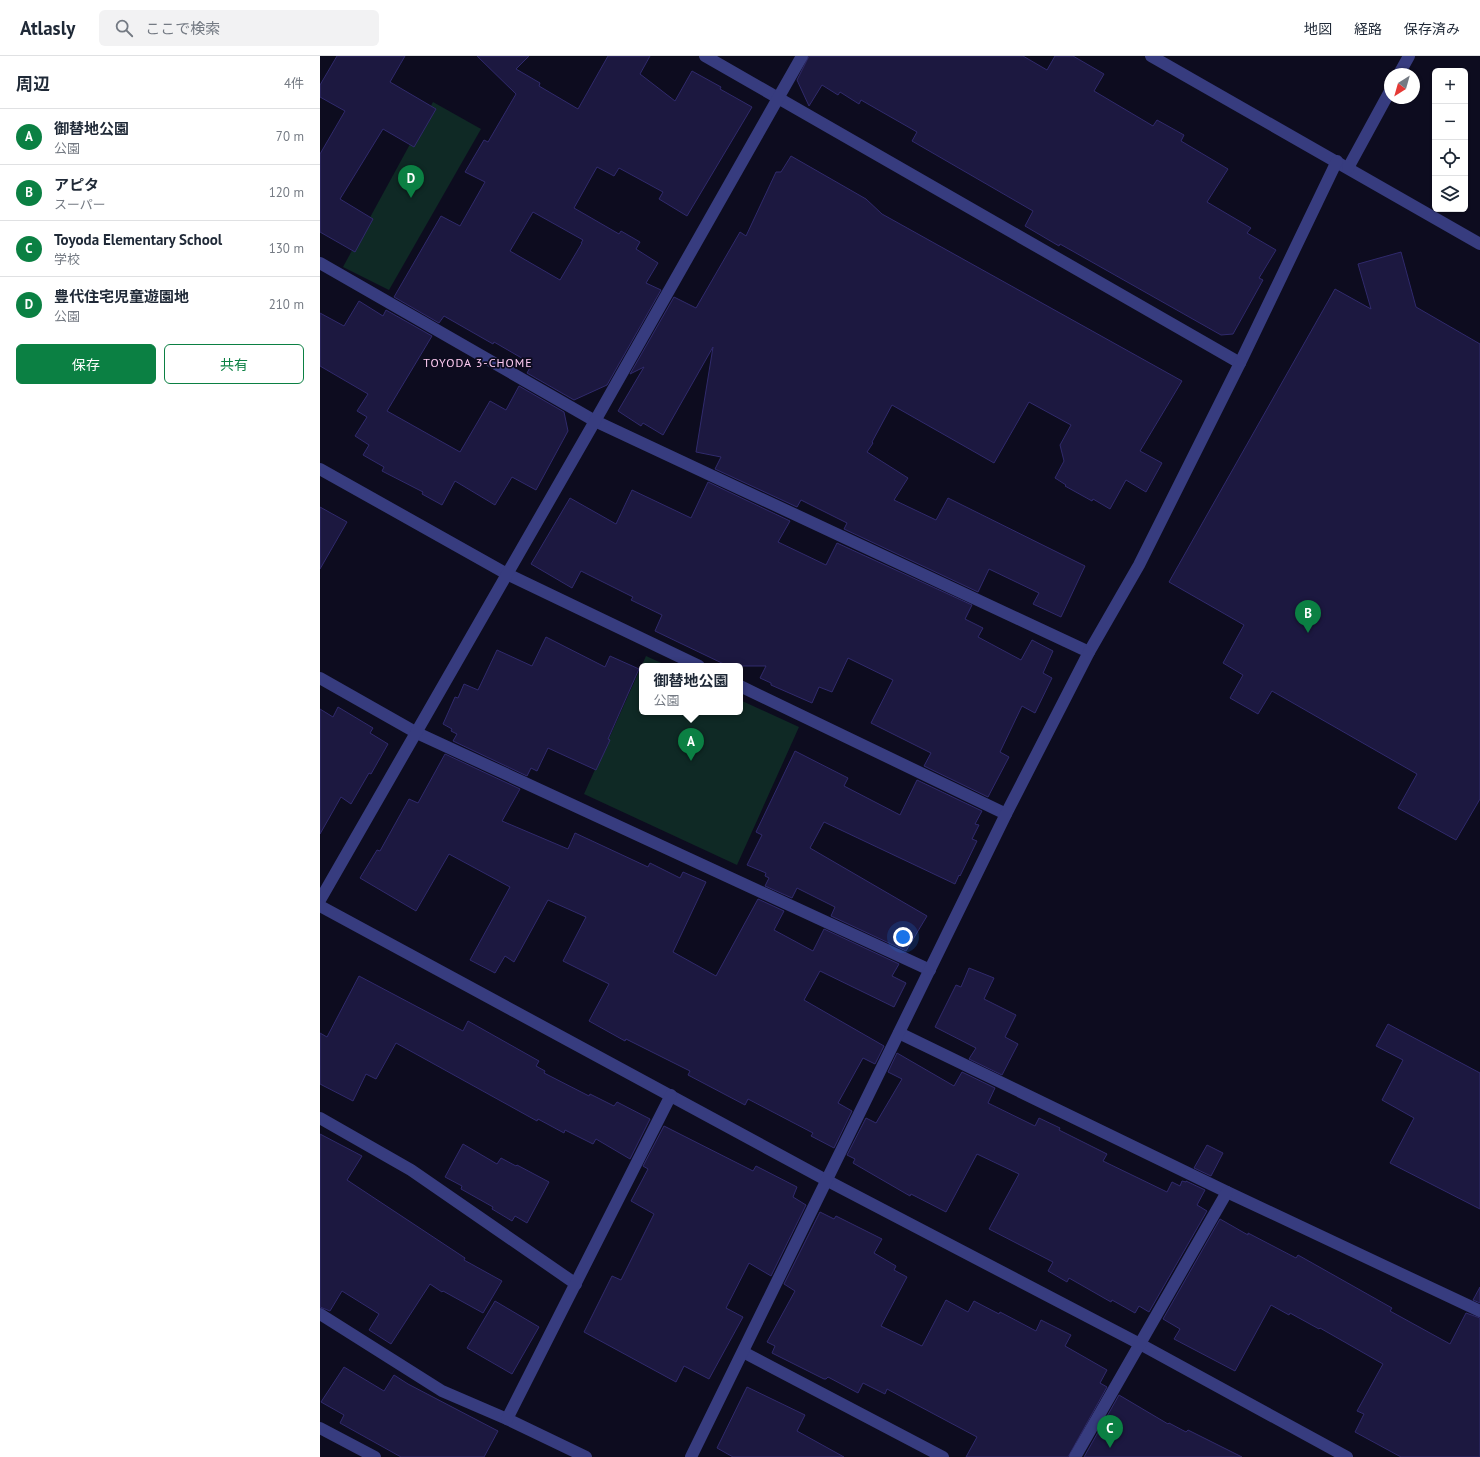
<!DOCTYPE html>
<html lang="ja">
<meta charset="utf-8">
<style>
:root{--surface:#fff;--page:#f2f2f3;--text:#1f2937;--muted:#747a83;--line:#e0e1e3;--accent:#0b8043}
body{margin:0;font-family:"PT Sans","Noto Sans JP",sans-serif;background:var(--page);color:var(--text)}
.controls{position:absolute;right:12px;top:12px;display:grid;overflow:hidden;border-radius:6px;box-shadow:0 1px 3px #0004}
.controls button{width:36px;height:36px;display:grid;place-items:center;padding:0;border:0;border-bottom:1px solid var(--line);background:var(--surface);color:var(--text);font:20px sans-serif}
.compass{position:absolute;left:1064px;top:12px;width:36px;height:36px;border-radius:50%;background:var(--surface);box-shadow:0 1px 3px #0004;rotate:217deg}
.you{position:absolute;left:583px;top:881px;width:14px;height:14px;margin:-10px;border:3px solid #fff;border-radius:50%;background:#1a73e8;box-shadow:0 0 0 6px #1a73e833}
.badge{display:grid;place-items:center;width:26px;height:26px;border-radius:50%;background:var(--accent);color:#fff;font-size:13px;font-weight:700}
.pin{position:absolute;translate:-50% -33px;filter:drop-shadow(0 1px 2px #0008)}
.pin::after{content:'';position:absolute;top:21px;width:14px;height:12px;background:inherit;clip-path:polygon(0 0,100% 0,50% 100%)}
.popup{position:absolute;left:319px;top:607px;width:104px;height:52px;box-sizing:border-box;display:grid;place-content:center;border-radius:6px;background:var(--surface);filter:drop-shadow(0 1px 3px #0005);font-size:13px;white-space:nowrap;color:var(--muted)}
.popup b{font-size:15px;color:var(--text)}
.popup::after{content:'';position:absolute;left:50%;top:100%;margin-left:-8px;border:8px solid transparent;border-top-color:var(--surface)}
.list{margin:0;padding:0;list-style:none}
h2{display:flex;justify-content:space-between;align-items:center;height:52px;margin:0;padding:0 16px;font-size:17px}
h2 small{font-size:13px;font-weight:400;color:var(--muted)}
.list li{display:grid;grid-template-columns:26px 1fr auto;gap:12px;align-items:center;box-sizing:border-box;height:56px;padding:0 16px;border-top:1px solid var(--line)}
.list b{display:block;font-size:15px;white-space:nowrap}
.list p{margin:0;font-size:13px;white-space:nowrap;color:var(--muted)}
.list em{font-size:13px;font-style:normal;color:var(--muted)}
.actions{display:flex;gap:8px;padding:12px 16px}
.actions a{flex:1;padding:9px 0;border:1px solid var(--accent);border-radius:6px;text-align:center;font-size:14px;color:var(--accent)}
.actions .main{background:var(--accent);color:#fff}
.icon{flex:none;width:22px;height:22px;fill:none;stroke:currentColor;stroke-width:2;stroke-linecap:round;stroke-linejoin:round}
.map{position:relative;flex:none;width:1160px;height:1401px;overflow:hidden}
header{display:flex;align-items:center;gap:24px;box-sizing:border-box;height:56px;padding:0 20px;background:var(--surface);border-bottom:1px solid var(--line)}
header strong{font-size:19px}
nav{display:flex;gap:22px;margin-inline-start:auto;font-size:14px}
.search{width:280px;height:36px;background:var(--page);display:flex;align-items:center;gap:10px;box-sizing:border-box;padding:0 14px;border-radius:6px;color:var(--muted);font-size:15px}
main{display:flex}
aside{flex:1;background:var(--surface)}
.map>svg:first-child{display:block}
</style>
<header>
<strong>Atlasly</strong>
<div class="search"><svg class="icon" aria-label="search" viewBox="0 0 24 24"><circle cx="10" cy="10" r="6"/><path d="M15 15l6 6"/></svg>ここで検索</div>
<nav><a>地図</a><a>経路</a><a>保存済み</a></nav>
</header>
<main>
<aside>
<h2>周辺<small>4件</small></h2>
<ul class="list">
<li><span class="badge">A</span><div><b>御替地公園</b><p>公園</p></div><em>70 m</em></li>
<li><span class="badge">B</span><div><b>アピタ</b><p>スーパー</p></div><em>120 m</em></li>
<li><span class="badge">C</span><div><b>Toyoda Elementary School</b><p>学校</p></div><em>130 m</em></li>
<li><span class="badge">D</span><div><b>豊代住宅児童遊園地</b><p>公園</p></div><em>210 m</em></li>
</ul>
<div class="actions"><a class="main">保存</a><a>共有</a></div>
</aside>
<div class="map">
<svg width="1160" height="1401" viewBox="0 0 1160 1401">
<rect width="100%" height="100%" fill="#0d0c1f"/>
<g fill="#0f2925">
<polygon points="113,46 161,73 69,234 23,211"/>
<polygon points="326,600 348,610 322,610 322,656 420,656 420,644 479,671 417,809 264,738"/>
</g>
<g fill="#1c1840" stroke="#302a6c" fill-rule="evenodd">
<polygon points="17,0 85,0 70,26 116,53 94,91 63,73 20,143 53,163 35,196 0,176 0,98 25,55 0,41 0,29"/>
<path d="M157,0H209L196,13L220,27L219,30L258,53L288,0H330L320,18L355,45L372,15L401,31L400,33L432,51L367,160L339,143L343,136L299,112L294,120L277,111L254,152L299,178L301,175L320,186L316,193L338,207L326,227L341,234L287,329L254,344L207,317L212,308L174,286L173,288L124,260L119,267L74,241L121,160L140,170L165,126L145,116L164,84L168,86L196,38ZM213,156L263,184L261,187H262L240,224L190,195Z"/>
<polygon points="489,0 703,0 727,14 735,0 753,0 784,18 774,35 833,70 837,64 864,79 861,85 908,113 887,146 931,172 927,177 956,194 939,222 943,224 913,278 901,279 740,188 739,190 705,170 713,155 592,85 597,76 541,44 539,48 520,36 518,39 502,29 489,50 477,24"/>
<polygon points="471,100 546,143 562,158 862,325 820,395 842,407 826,436 806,424 790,453 773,443 772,445 745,430 746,429 735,422 744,405 740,389 751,369 709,346 674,407 572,349 552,386 553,387 547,396 588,422 574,444 616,464 628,442 765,510 741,561 713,548 719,537 669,513 658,536 524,473 527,467 481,444 477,451 395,413 401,401 376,396 393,291 343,379 323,367 321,370 298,355 324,311 310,318 354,241 376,252 420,176 426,180 456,116 461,116"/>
<polygon points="1081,196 1096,251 1160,288 1160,743 1136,784 1078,752 1097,718 952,635 938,658 910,642 923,619 903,607 924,569 849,526 1015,233 1051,253 1038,208"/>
<polygon points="39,245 63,260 66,254 112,280 67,355 140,396 170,345 186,354 199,330 244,356 248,375 216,434 192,421 175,449 135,425 122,449 102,438 103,436 62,415 64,411 43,399 49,389 35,380 47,361 37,355 48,338 0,310 0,257 24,270"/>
<polygon points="388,426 470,465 458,486 506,509 517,487 652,549 645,563 663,572 658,581 701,604 712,584 733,595 723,617 732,622 715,657 702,650 680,696 689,701 668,741 604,710 611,697 551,667 573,624 528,602 512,636 499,631 492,647 451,629 451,627 440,622 446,610 408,610 335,575 342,559 311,544 313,541 261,515 252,532 211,508 250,442 296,468 312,434 371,462"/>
<polygon points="0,451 27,466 0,513"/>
<polygon points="226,581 285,611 290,600 319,613 288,683 290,684 276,714 228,692 217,715 211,712 207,720 133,685 137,678 131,675 132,673 123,668 135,641 138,642 144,628 158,634 177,594 212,610"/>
<polygon points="18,651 53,672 50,677 68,688 51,718 49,717 31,748 21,741 0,778 0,653 13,661"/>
<polygon points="475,695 528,722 524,730 580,759 597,724 662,755 655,768 659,769 652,783 657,785 640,820 639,819 635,828 504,766 490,792 607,860 586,895 511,860 515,851 477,832 472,842 445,830 449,822 445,820 446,817 427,809 442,779 436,776"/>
<polygon points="125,698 200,733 182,765 248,793 255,777 328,811 330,807 360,822 363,816 386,826 353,896 396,920 438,843 464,855 454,874 493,895 504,873 579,908 572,920 586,927 574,951 500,915 484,944 564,990 555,1008 543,1002 518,1047 532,1055 514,1092 491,1080 493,1077 428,1043 425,1049 368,1019 370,1015 306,983 305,985 269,965 289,928 243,905 266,861 228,844 194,906 185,900 175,917 150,904 190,831 129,798 96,855 40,822 57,794 60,795 89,743 98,747"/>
<polygon points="649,912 674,922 664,943 696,959 685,981 698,988 682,1019 649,1003 656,992 615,971 636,929 641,931"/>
<polygon points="39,920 143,975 148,965 219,1005 216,1010 225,1015 224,1017 269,1040 270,1038 294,1050 297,1046 330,1063 310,1103 276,1083 273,1088 245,1074 244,1077 218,1063 217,1065 76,987 56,1023 46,1018 33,1045 0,1028 0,977 7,981"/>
<polygon points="1068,968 1160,1017 1160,1153 1070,1107 1094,1062 1062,1044 1083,1004 1056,990"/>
<polygon points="577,997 634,1030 642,1016 675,1032 668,1047 715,1070 719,1062 740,1072 739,1074 787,1098 783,1105 847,1136 852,1126 860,1130 862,1125 866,1126 866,1125 885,1134 877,1149 887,1155 829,1256 819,1250 815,1257 792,1244 791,1246 749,1222 747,1226 728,1215 733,1206 669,1173 699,1118 657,1098 626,1156 591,1138 590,1140 533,1107 535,1103 527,1099 546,1062 556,1067 582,1023 568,1016"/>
<polygon points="344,1070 433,1115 436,1110 477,1131 473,1141 486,1149 451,1220 429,1207 406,1252 423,1261 389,1323 364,1310 356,1326 264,1276 292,1220 301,1224 334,1158 311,1145 328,1113 323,1110"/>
<polygon points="0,1078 42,1100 27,1124 145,1202 144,1204 182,1225 163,1257 123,1235 122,1236 110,1228 71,1288 49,1274 59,1258 22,1235 10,1255 0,1251"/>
<polygon points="143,1088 177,1108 181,1102 196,1110 197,1109 229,1126 207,1167 195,1160 192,1165 172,1153 173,1151 141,1133 142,1130 125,1121"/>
<polygon points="887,1089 903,1097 891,1120 874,1112"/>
<polygon points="500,1156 514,1163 516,1160 562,1183 554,1197 576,1210 574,1214 587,1221 561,1270 602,1290 626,1244 648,1256 654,1245 679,1258 680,1256 716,1275 721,1264 751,1279 745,1290 787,1314 780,1327 787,1331 748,1401 646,1401 657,1381 567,1333 565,1338 543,1327 538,1337 508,1321 506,1323 504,1323 452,1297 455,1290 447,1286 475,1235 464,1228"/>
<polygon points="900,1163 928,1179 928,1177 976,1202 978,1199 1072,1252 1070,1255 1130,1288 1146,1257 1160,1262 1160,1401 1081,1401 1035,1376 1044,1358 1037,1355 1063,1308 1000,1272 999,1273 970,1257 969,1259 951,1249 915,1315 854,1283 860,1273 843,1263"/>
<polygon points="1160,1231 1160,1247 1153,1244"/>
<polygon points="175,1245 219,1271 192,1318 147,1292"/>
<polygon points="24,1311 64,1335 74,1319 88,1328 178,1375 164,1401 81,1401 20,1367 24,1359 1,1346"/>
<polygon points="427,1331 485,1359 477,1375 524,1401 413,1401 397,1392"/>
<polygon points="799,1339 848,1368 849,1367 866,1376 868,1374 922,1401 764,1401"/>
</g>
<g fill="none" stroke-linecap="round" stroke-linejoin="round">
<g stroke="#373c7f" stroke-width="12">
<polyline points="385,0 920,307"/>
<polyline points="831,0 1160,188"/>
<polyline points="1079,18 1089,0"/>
<polyline points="1028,112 1070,35"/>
<polyline points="0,207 275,365 769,596"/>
<polyline points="0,413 187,518 379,610"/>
<polyline points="0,622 97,677 610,914"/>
<polyline points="420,630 686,758"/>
<polyline points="0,844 275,365 482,0"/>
<polyline points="0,850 506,1124 820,1288 1027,1401"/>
<polyline points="579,977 907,1136 1160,1255"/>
<polyline points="0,1062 91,1114 256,1228"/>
<polyline points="0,1258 122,1335 187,1363 266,1401"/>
<polyline points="423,1296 623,1401"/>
<polyline points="187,1363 351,1039"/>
<polyline points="0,1372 55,1401"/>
<polyline points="371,1401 686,758 769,596 819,509 920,307 1017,105"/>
<polyline points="755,1401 907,1136"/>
</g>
</g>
<g text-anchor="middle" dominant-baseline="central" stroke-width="3.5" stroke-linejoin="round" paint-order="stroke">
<g font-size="12" letter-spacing="1" fill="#ffccf2" stroke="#0d0c1f">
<text x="158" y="306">TOYODA 3-CHOME</text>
</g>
</g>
</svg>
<div class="controls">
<button>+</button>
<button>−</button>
<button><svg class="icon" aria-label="locate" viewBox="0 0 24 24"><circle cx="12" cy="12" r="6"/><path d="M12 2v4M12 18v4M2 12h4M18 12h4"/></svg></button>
<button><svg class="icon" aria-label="layers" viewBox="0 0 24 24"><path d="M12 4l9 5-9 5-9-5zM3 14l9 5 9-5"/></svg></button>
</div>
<svg class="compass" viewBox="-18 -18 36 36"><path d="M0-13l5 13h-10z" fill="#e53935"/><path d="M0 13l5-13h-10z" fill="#747a83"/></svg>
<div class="you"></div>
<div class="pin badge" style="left:371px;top:705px">A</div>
<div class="popup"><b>御替地公園</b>公園</div>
<div class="pin badge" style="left:988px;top:577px">B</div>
<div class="pin badge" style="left:790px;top:1392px">C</div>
<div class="pin badge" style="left:91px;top:142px">D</div>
</div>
</main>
